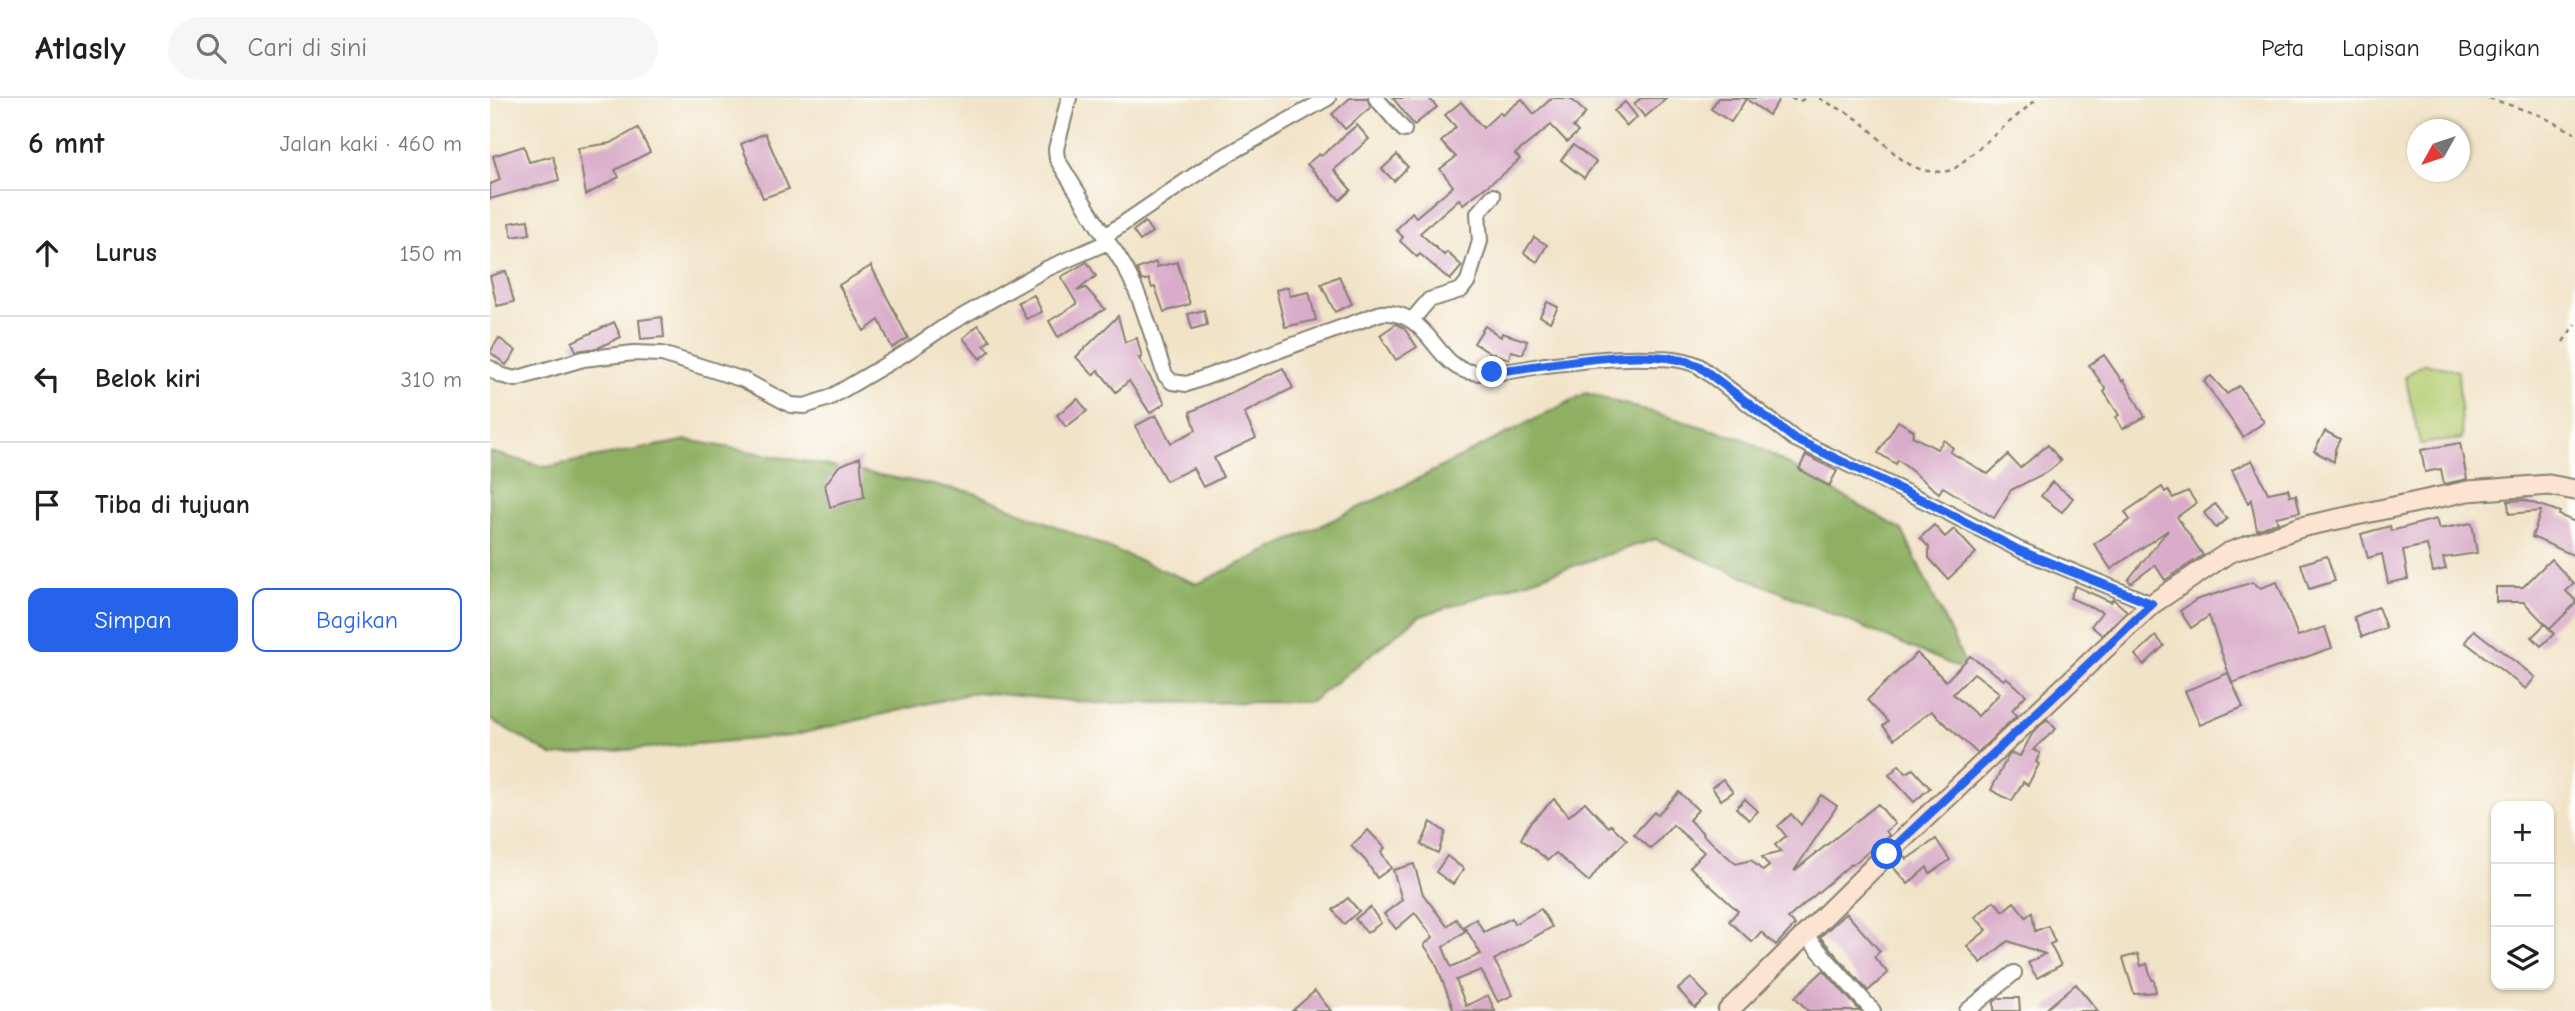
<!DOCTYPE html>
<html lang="id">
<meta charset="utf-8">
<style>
:root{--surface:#fff;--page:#f6f6f6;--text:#202124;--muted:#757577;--line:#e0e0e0;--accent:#2563eb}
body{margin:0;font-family:"Comic Neue",sans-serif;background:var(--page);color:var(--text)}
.controls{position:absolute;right:21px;bottom:21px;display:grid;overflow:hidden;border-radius:14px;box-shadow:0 2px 5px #0004}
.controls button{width:63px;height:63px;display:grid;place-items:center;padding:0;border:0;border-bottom:2px solid var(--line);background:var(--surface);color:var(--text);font:35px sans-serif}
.compass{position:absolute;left:1917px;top:21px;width:63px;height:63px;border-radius:50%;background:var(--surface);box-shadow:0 2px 5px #0004;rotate:230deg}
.stop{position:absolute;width:21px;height:21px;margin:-16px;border:5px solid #2563eb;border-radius:50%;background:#fff}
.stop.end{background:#2563eb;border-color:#fff;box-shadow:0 2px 7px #0008}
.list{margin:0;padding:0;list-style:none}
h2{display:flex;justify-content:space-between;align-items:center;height:91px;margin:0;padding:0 28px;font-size:30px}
h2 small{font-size:23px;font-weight:400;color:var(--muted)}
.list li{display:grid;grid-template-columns:46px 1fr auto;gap:21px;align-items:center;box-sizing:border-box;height:126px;padding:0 28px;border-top:2px solid var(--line)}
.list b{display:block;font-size:26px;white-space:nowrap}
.list em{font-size:23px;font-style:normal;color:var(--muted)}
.actions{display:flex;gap:14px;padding:21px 28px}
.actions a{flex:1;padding:16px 0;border:2px solid var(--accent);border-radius:14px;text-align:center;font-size:24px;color:var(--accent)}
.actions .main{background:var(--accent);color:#fff}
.icon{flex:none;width:38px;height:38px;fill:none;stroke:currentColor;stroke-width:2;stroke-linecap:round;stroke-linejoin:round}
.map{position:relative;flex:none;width:2085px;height:913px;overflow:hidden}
header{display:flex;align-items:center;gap:42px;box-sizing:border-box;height:98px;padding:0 35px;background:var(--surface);border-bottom:2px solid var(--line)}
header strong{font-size:33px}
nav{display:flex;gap:38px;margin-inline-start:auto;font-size:24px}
.search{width:490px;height:63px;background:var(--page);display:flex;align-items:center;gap:18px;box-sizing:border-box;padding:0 24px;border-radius:38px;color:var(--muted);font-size:26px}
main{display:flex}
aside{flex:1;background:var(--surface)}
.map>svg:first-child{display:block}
</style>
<header>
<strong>Atlasly</strong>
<div class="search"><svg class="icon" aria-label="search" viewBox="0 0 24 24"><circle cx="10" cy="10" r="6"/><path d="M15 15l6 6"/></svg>Cari di sini</div>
<nav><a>Peta</a><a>Lapisan</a><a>Bagikan</a></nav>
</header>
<main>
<aside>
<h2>6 mnt<small>Jalan kaki · 460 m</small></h2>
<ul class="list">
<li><svg class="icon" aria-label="ahead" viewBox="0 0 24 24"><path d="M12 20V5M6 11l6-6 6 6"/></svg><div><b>Lurus</b></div><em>150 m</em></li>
<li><svg class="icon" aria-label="left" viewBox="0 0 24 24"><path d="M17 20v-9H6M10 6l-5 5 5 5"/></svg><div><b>Belok kiri</b></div><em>310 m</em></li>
<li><svg class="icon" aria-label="arrive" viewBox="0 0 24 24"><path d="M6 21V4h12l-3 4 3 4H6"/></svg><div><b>Tiba di tujuan</b></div></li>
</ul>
<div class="actions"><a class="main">Simpan</a><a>Bagikan</a></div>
</aside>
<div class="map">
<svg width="2085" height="913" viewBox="0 0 2085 913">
<rect width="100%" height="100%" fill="#fdfcf7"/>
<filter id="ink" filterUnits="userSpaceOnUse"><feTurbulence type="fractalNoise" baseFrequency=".0143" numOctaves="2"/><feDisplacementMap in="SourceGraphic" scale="14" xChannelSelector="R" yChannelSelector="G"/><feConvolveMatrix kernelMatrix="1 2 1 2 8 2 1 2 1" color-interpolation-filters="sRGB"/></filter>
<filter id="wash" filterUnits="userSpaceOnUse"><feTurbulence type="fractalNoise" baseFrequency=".00686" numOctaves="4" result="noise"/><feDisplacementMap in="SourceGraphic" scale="28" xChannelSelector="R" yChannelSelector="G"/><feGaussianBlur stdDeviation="1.57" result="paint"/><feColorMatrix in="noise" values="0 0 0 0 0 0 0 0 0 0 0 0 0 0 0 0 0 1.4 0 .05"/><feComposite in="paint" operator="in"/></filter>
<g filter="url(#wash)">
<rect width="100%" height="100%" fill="#f1e3c7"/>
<polygon fill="#b4cc71" stroke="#687446" stroke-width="2" points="1935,265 1968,273 1972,341 1930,346 1915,278"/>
<polygon fill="#8fb063" stroke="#566640" stroke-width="2" points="1096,295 1254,341 1412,432 1479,574 1165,441 928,519 821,604 605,605 486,594 301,638 63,658 0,621 0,354 56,369 197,342 482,394 707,486 904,393"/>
<g id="blocks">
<g fill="#d9adc9" fill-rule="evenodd">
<polygon points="860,0 877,0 881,9 855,31 842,16"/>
<polygon points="903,0 939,0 947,9 924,27"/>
<polygon points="1062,0 1080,0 1096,15 1083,29 1088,34 1077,44 1061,27 1025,56 1030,61 1017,73 973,106 969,101 930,135 954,157 957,154 972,168 960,182 930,156 927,159 910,143 913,139 906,132 922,114 926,119 963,88 950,71 966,59 951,44 966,29 955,17 971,4 993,30 1010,14 1012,17 1032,1 1044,16"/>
<polygon points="1151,0 1177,0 1155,19 1144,6"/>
<polygon points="1228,0 1290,0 1279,17 1256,1 1241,24 1221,11"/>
<polygon points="1135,4 1147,19 1137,28 1124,13"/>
<polygon points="867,27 879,41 844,72 861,92 850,102 817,66 829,56 831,58"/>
<polygon points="148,30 160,54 125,72 129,79 96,97 88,50 121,45"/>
<polygon points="275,35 299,91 273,100 251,46"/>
<polygon points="1083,47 1106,64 1094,80 1071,62"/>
<polygon points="34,48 39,64 63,58 69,82 0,101 0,86 10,82 3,58"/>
<polygon points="907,57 918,69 904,83 892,71"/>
<polygon points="38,122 40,136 22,139 19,125"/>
<polygon points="655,124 662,134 650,143 643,133"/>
<polygon points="1044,139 1057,147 1047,164 1034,155"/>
<polygon points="597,164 606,178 587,193 596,190 615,211 568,239 559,223 587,206 571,179"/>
<polygon points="666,164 667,169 687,164 700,206 674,214 665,189 662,190 659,181 652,183 647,171"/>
<polygon points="381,168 418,240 402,250 389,222 374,233 349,187"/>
<polygon points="16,173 24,204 7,208 0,178"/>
<polygon points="849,178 862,206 845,214 831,186"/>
<polygon points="798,189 800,198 819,194 826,222 795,229 786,192"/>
<polygon points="544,197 552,214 536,221 528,204"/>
<polygon points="1057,204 1068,209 1060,224 1050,218"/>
<polygon points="714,212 717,227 702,231 698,216"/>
<polygon points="628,218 635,244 647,240 652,259 649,260 675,305 660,315 639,283 626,294 608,272 603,277 586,259"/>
<polygon points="172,219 174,239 151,241 149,222"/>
<polygon points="124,224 131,239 108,250 86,253 82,244"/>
<polygon points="906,226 914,230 927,249 906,262 890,237"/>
<polygon points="488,227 500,242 494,247 500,253 490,261 473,240"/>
<polygon points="995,228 1011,239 1012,235 1037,243 1033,256 1021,253 1019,261 998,254 984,245"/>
<polygon points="9,240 26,253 16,267 0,254"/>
<polygon points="1614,257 1632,283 1634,282 1655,319 1632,331 1626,319 1629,317 1614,294 1616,292 1599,267"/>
<polygon points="793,270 803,290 754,315 766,340 724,360 733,379 713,389 703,370 676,383 645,328 666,317 681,345 706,332 700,314"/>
<polygon points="1721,278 1737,296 1749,288 1774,324 1753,339 1714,283"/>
<polygon points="588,301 597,313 576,329 567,317"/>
<polygon points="1408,323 1424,333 1422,338 1447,351 1454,342 1463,350 1460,354 1498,376 1518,357 1530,370 1558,347 1571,363 1559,373 1521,392 1504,420 1453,389 1449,395 1408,362 1406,366 1388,355"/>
<polygon points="1835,333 1850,341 1845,351 1844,364 1824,353"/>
<polygon points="1970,345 1977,381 1954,386 1951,371 1935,374 1931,352"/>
<polygon points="1316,357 1347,373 1339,388 1309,371"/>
<polygon points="370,359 374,399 340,409 335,387 349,368"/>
<polygon points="1762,362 1778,395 1798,391 1800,398 1806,397 1810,414 1786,419 1788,424 1767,432 1761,402 1758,405 1742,372"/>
<polygon points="1562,384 1583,400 1572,414 1551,398"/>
<polygon points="1672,389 1675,394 1678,392 1683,400 1698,393 1706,405 1687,419 1713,457 1675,482 1665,467 1641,485 1638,482 1678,432 1621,471 1604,446 1640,422 1635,414"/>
<polygon points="2034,402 2070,414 2069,417 2085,424 2085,458 2042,439 2051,413 2019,416 2018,403"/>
<polygon points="1725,406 1737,421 1726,430 1714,415"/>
<polygon points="1946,421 1949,431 1982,425 1987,455 1953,460 1956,471 1943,474 1937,447 1913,452 1918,481 1898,485 1892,456 1878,460 1871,436 1900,428 1901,433"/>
<polygon points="1444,427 1455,439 1464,431 1486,455 1458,481 1439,460 1439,449 1430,440"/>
<polygon points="1837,458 1845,483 1819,491 1811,466"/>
<polygon points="2061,461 2084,486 2076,493 2085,502 2085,506 2060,531 2034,504 2006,504 2006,489 2033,489"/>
<polygon points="1763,484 1770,490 1787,484 1808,538 1835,529 1842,550 1742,585 1719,518 1701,530 1690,513 1706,502"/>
<polygon points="1585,488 1621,504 1623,501 1637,513 1612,537 1601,528 1612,514 1580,500"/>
<polygon points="1888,509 1896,530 1872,539 1864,519"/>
<polygon points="2055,526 2064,536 2051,548 2042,539"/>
<polygon points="1984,532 2045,579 2036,591 1975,544"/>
<polygon points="1666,538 1674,548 1654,567 1645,557"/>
<path d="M1427,555L1456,583L1480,558L1514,582L1516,579L1536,597L1522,612L1527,617L1487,655L1441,613L1404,641L1393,628L1398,624L1377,602ZM1484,575L1510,595L1488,618L1463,596Z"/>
<polygon points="1738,575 1753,609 1710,627 1695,593"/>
<polygon points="1557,621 1566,631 1543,652 1550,655 1546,664 1549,666 1538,687 1533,684 1522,703 1501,692 1518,658 1522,655 1530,658 1542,636"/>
<polygon points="1409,667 1416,675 1423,671 1440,690 1424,704 1399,677"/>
<polygon points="1233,681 1243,694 1231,702 1222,689"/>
<polygon points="1189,694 1208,712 1199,722 1213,735 1212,736 1246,766 1261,762 1273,773 1279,768 1272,759 1291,754 1285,747 1296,738 1288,728 1301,716 1311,727 1331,697 1347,708 1304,773 1388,706 1405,726 1396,733 1399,737 1382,754 1381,752 1362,767 1361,766 1298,820 1305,827 1286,847 1271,834 1262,844 1239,823 1248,813 1200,769 1214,754 1183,727 1161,751 1144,736 1164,714 1167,717"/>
<polygon points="1064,701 1079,718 1095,704 1108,718 1119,729 1121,727 1137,742 1109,770 1099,784 1066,755 1058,762 1031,741 1039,726"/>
<polygon points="1255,701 1268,713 1259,722 1246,710"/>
<polygon points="941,724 955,734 948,755 931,747"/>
<polygon points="878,732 895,750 891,754 901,770 887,780 875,762 861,748"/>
<polygon points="1446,741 1460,762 1440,775 1437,769 1418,786 1402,768 1414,757 1417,761"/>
<polygon points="957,758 974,771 963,786 946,774"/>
<polygon points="924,766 933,796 957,828 966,821 975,833 953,849 961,869 991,856 974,828 986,821 994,834 1022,820 1024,826 1051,811 1062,829 1004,862 1023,897 1008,904 991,872 966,882 976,908 998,897 1005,913 964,913 945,863 934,847 943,839 925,815 906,831 894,816 912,802 903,772"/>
<polygon points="858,800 869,813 854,826 843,812"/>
<polygon points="1504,803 1513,813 1524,804 1536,819 1542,814 1545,833 1558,828 1565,844 1560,846 1571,867 1547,880 1538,865 1555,856 1518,843 1491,865 1477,848 1497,832 1485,819"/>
<polygon points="880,809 891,825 877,835 865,821"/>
<polygon points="1356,815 1390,853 1384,859 1398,875 1378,893 1330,839"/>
<polygon points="1648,856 1651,868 1657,866 1662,882 1664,882 1666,894 1644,896 1633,860"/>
<polygon points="1334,872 1370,913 1318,913 1305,899"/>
<polygon points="1201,880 1218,898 1205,910 1188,891"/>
<polygon points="1586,886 1608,913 1554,913 1581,890"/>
<polygon points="825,893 841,913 802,913"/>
<polygon points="1508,900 1529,900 1530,913 1504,913 1504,904"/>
</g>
</g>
</g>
<g filter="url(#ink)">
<use href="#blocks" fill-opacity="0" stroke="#868072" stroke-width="2"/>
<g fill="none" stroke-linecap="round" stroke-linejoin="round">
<defs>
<g id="street">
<polyline points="579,0 566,51 567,61 618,144"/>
<polyline points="886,0 914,32"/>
<polyline points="615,138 721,66 838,0"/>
<polyline points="922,222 939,202 971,192 978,183 990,143 988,115 1003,98"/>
<path d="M0,270L10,277L25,281L93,261L144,255L172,256L254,282L301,307L315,308L339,300L414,256L457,227L556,171L618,144C649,183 659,231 675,277L682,284L697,286L891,215C939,211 945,269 981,274C1006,277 1032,271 1056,267C1090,263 1123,259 1157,260C1176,260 1192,260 1209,268L1305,341L1443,407L1528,451L1662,506"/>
<polyline points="1316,838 1383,913"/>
<polyline points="1477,913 1524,875"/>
</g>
<polyline id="secondary" points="1238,913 1397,756 1662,506 1738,455 1811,429 1978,393 2059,387 2085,392"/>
</defs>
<use href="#street" stroke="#868072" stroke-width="18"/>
<use href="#secondary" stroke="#868072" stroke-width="23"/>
<g stroke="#868072" stroke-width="2.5" stroke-dasharray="5 5" stroke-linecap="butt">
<polyline points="1301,0 1308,4 1316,0"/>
<path d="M1329,0C1340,7 1352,11 1363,18C1398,41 1413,83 1463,72L1548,0"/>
<polyline points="1999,0 2049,17 2085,35"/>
<polyline points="2073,244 2085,226"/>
</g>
<use href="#street" stroke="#fff" stroke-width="14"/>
<use href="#secondary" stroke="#fde4d1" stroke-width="19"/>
</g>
</g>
<g fill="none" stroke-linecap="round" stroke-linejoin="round" filter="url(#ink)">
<path stroke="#2563eb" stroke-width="9" d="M1002,274C1058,268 1159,245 1209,268L1305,341L1443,407L1528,452L1662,506L1397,756"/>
</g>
</svg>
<div class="controls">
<button>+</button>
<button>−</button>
<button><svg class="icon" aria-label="layers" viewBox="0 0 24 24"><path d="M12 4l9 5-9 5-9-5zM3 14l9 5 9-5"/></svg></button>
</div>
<svg class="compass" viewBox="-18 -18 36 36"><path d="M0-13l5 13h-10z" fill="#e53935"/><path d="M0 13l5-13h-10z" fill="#757577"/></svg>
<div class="stop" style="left:1397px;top:756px"></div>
<div class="stop end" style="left:1002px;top:274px"></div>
</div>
</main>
